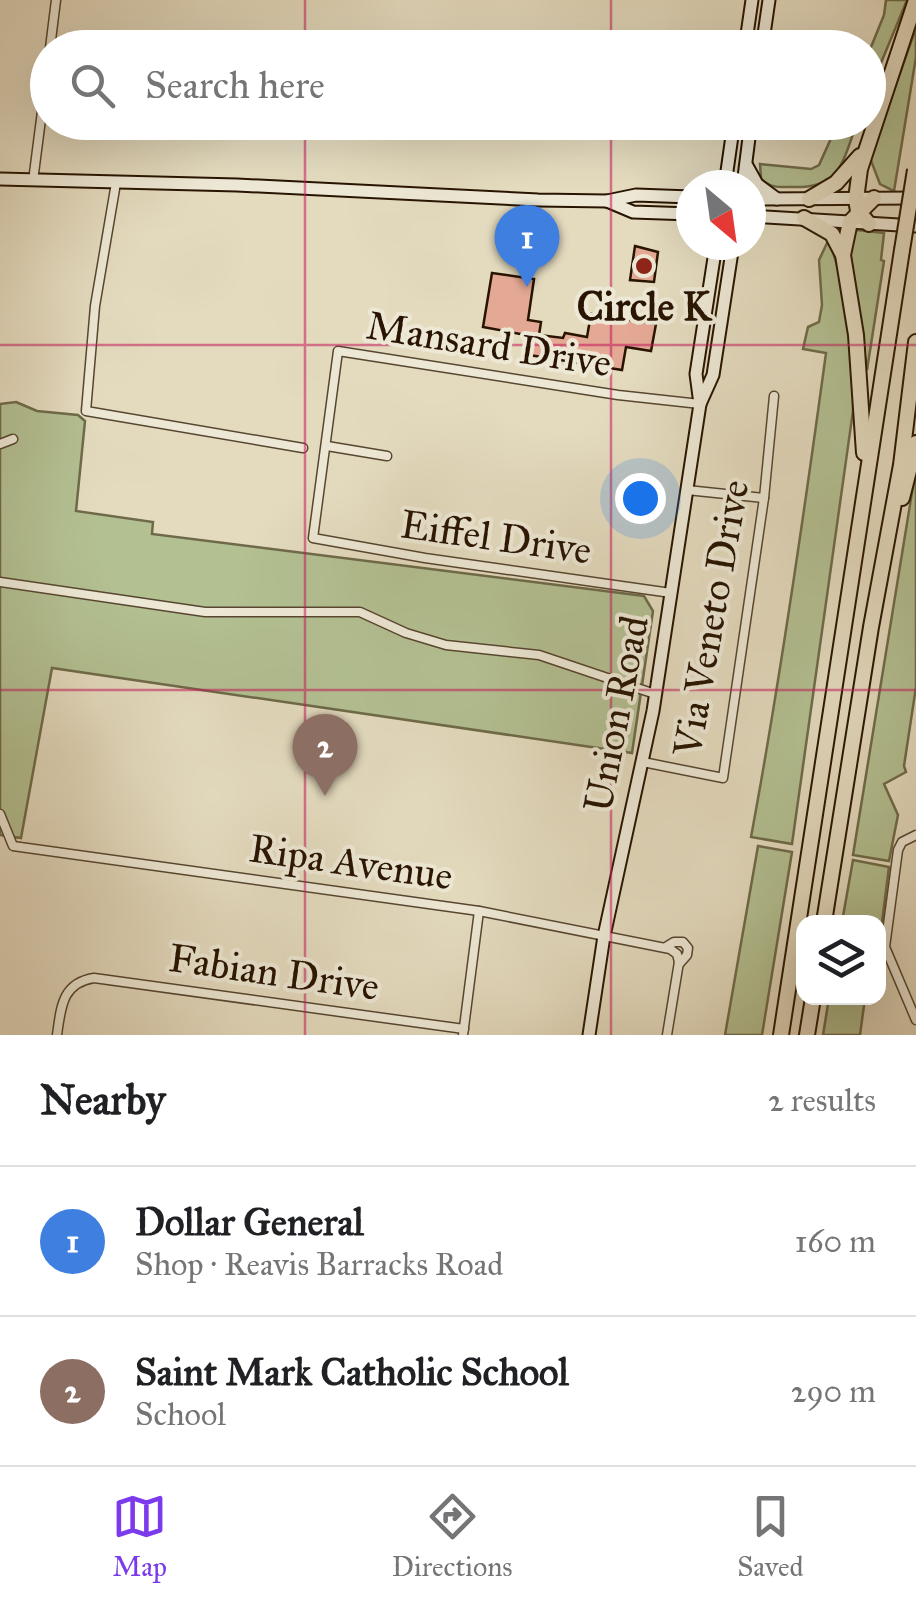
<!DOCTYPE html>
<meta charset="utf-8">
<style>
:root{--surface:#fff;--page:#f6f6f6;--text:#202124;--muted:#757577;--line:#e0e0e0;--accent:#7c3aed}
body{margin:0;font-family:"IM FELL Great Primer",serif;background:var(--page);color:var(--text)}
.controls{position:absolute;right:30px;bottom:30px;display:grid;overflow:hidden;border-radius:20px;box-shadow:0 10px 40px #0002}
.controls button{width:90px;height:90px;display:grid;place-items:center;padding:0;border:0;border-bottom:2px solid var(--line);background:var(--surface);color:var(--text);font:50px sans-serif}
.compass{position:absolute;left:676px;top:170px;width:90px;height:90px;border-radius:50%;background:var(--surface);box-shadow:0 10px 40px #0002;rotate:151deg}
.you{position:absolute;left:640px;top:498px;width:35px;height:35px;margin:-25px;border:8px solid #fff;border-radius:50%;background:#1a73e8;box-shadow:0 0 0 15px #1a73e833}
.badge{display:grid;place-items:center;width:65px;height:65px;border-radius:50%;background:var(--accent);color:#fff;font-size:32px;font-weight:700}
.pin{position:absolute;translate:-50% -82px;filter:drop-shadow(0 2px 5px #0008)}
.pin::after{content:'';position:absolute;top:52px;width:35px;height:30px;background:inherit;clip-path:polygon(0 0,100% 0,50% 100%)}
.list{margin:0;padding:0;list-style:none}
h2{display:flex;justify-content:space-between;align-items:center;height:130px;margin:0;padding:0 40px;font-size:42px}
h2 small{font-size:32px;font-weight:400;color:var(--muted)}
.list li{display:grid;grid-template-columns:65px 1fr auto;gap:30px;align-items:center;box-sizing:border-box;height:150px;padding:0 40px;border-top:2px solid var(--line)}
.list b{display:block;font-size:38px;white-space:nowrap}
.list p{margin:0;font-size:32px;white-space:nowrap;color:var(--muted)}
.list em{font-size:32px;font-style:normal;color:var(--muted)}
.icon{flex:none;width:55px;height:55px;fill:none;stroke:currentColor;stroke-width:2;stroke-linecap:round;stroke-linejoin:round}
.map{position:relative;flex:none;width:916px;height:1035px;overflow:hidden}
.search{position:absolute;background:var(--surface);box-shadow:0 10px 40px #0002;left:30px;right:30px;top:30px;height:110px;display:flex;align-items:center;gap:25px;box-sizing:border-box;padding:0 35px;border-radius:55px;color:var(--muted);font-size:38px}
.sheet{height:430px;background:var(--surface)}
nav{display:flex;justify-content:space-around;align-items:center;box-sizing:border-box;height:140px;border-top:2px solid var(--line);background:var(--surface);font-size:28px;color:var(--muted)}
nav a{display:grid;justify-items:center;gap:5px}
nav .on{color:var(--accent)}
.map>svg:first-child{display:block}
</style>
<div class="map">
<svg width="916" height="1035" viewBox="0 0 916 1035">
<rect width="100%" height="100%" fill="#e4dbbf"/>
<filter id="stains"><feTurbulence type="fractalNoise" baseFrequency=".002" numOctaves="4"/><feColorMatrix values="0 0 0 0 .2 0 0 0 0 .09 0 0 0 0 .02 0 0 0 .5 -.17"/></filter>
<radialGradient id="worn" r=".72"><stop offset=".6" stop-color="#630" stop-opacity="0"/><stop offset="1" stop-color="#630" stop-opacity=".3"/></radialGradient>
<g fill="#b3c092" stroke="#6e6a49" stroke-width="2.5">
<polygon points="886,0 907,0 869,92 869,52 884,15"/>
<polygon points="916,28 916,57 894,191 880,184 870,158"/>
<path d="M838,123H857C842,163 841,189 791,187C778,187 771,188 761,179L760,164L811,169L819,165Z"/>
<polygon points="857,230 884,233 881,260 884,261 867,370 849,245 853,233"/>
<path d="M828,241C846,275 854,372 853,411L792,844L751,837C781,676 804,515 826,353L803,349L808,327L819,322L822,305L819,260Z"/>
<polygon points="16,402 37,411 78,415 85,421 76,511 153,522 152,534 644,596 653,611 632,753 52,668 21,838 0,835 0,404"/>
<polygon points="916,468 916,687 904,766 906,772 884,784 898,815 889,861 853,855"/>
<polygon points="758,846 792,852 762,1035 725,1035"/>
<polygon points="853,860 889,867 879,946 878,922 842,922"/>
<polygon points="829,998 865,998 860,1035 823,1035"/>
</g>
<g fill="#e4a994" stroke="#281400" stroke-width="2.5">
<polygon points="635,246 658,252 654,282 630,280"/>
<polygon points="492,273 534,279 528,320 541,322 539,335 563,338 565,333 587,337 591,314 656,324 651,351 626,347 622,370 523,354 526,335 483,327"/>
</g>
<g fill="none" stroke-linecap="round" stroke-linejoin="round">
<defs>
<g id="minor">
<polyline points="50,48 56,0"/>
<polyline points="33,181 48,65"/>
<polyline points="116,183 95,306 86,411 303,448"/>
<polyline points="0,444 13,439"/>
<polyline points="327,446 387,456"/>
<polyline points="687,490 764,498"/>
<polyline points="0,582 205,612 360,612 406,633 446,645 539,655 655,694"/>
<polyline points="671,593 425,558 313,538 338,351 618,395 700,404"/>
<polyline points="643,762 723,778 764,498 774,396"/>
<polyline points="0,814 13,846 479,911 670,949 677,954 679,962 667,1035"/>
<polyline points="916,835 902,842 898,850 885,947 916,1020"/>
<polyline points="666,947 674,942 683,942 688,948 687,955 679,964"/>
<path d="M57,1035C61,1007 62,983 94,978L464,1029"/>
<polyline points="463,1035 479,911"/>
</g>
<g id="secondary">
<polyline points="745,48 752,0"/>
<polyline points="762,48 769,0"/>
<polyline points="747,166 757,184 777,199"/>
<polyline points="0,179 237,185 538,200 607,201 636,195 691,197"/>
<polyline points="725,185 734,122"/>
<polyline points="743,185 751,122"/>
<polyline points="751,199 916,198"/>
<polyline points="607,201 633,212 691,214"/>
<polyline points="751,216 916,226"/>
<polyline points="700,404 713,375 733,245"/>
<polyline points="589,1035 604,936 653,711 700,404 696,374 716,245"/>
</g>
<g id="motorway">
<polyline points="809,199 836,183 860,156"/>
<polyline points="804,218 832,234 842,253"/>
<polyline points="869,224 858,211 856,199 860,169 916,0"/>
<polyline points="864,453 856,335 843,255 850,222 874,198"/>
<polyline points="902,498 916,443"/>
<polyline points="824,922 871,627 901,465 916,342"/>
<polyline points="781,1035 902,250"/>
<polyline points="807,1035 813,998"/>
</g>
</defs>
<use href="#minor" stroke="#574630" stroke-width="11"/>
<use href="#secondary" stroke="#281400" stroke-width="15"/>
<use href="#motorway" stroke="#281400" stroke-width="18"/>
<use href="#minor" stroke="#ede8d5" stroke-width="8"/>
<use href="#secondary" stroke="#ede8d5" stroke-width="11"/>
<use href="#motorway" stroke="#e4dbbf" stroke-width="14"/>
<defs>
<polyline id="motorway-bridge" points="902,250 915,170"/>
</defs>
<use href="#motorway-bridge" stroke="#281400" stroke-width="18" stroke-linecap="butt"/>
<use href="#motorway-bridge" stroke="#e4dbbf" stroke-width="14"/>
</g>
<path fill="none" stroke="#c2185b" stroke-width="2.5" stroke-opacity="0.55" d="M305,0V48M611,0V48M305,122V1035M611,122V1035M0,345H916M0,690H916"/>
<circle fill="#8f2418" stroke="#ede8d5" stroke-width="4" cx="644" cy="266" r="10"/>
<g text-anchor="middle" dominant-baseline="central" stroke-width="8" stroke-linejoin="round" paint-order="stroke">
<g font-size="40" font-weight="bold" fill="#281400" stroke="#ede8d5">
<text x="644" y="306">Circle K</text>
</g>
<g font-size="40" fill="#281400" stroke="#ede8d5">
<text transform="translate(489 344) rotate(9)">Mansard Drive</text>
<text transform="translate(496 537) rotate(8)">Eiffel Drive</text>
<text transform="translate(711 618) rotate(-80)">Via Veneto Drive</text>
<text transform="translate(616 714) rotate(-79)">Union Road</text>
<text transform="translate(351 862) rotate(8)">Ripa Avenue</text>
<text transform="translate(274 972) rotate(8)">Fabian Drive</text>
</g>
</g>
<rect width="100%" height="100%" filter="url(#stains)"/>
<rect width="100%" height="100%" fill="url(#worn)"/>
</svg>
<div class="controls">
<button><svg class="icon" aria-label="layers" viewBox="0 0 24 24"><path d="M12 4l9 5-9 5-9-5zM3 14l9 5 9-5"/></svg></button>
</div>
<svg class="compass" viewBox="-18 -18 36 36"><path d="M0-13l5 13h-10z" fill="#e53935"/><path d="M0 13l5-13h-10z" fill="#757577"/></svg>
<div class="you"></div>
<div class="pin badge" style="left:527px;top:287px;background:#3f7fe0">1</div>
<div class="pin badge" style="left:325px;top:796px;background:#8d6e63">2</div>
<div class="search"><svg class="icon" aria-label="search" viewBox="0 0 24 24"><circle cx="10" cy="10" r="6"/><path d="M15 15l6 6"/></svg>Search here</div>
</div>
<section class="sheet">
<h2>Nearby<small>2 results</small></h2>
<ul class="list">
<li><span class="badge" style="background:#3f7fe0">1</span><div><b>Dollar General</b><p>Shop · Reavis Barracks Road</p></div><em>160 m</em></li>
<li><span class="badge" style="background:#8d6e63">2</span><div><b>Saint Mark Catholic School</b><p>School</p></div><em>290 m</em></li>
</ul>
</section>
<nav>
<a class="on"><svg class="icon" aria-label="map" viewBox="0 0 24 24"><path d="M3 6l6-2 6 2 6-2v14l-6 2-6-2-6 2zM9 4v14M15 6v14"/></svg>Map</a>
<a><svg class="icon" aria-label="directions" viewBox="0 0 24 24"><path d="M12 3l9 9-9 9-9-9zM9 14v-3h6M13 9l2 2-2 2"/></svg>Directions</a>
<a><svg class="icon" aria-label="saved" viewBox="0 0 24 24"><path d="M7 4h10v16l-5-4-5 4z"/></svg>Saved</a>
</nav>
